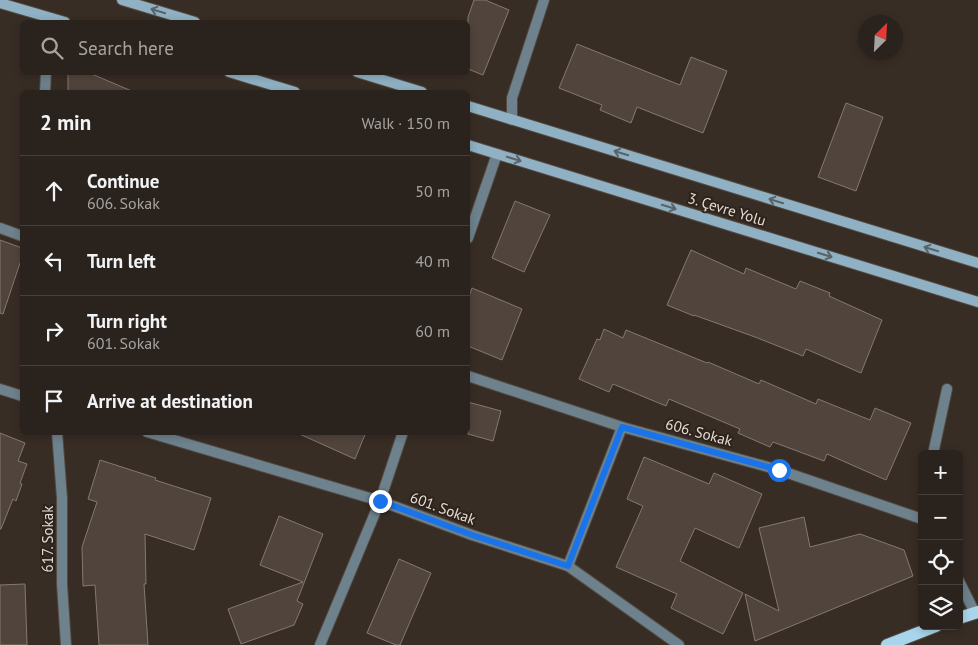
<!DOCTYPE html>
<meta charset="utf-8">
<style>
:root{--surface:#2a221c;--page:#362f29;--text:#f1f3f6;--muted:#a5a4a3;--line:#463f3b}
body{margin:0;font-family:"PT Sans",sans-serif;background:var(--page);color:var(--text)}
.controls{position:absolute;right:15px;bottom:15px;display:grid;overflow:hidden;border-radius:8px;box-shadow:0 2px 8px #0003}
.controls button{width:45px;height:45px;display:grid;place-items:center;padding:0;border:0;border-bottom:1px solid var(--line);background:var(--surface);color:var(--text);font:25px sans-serif}
.compass{position:absolute;left:858px;top:15px;width:45px;height:45px;border-radius:50%;background:var(--surface);box-shadow:0 2px 8px #0003;rotate:24deg}
.stop{position:absolute;width:15px;height:15px;margin:-11px;border:4px solid #1a73e8;border-radius:50%;background:#fff}
.stop.end{background:#1a73e8;border-color:#fff;box-shadow:0 1px 5px #0008}
.list{margin:0;padding:0;list-style:none}
h2{display:flex;justify-content:space-between;align-items:center;height:65px;margin:0;padding:0 20px;font-size:21px}
h2 small{font-size:16px;font-weight:400;color:var(--muted)}
.list li{display:grid;grid-template-columns:32px 1fr auto;gap:15px;align-items:center;box-sizing:border-box;height:70px;padding:0 20px;border-top:1px solid var(--line)}
.list b{display:block;font-size:19px;white-space:nowrap}
.list p{margin:0;font-size:16px;white-space:nowrap;color:var(--muted)}
.list em{font-size:16px;font-style:normal;color:var(--muted)}
.icon{flex:none;width:28px;height:28px;fill:none;stroke:currentColor;stroke-width:2;stroke-linecap:round;stroke-linejoin:round}
.map{position:relative;flex:none;width:978px;height:645px;overflow:hidden}
.search{position:absolute;background:var(--surface);box-shadow:0 2px 8px #0003;left:20px;top:20px;width:450px;height:55px;display:flex;align-items:center;gap:12px;box-sizing:border-box;padding:0 18px;border-radius:8px;color:var(--muted);font-size:19px}
.panel{position:absolute;background:var(--surface);box-shadow:0 2px 8px #0003;left:20px;top:90px;width:450px;height:345px;border-radius:8px}
.map>svg:first-child{display:block}
</style>
<div class="map">
<svg width="978" height="645" viewBox="0 0 978 645">
<rect width="100%" height="100%" fill="#382d25"/>
<g fill="#51443c" stroke="#86786f">
<polygon points="474,0 485,0 509,10 483,75 468,69 468,17"/>
<polygon points="577,44 680,85 691,57 727,71 703,133 637,107 631,123 600,110 602,105 559,88"/>
<polygon points="68,72 87,72 134,92 68,92"/>
<polygon points="846,103 883,117 856,191 818,177"/>
<polygon points="515,201 550,215 524,272 492,258"/>
<polygon points="0,240 22,248 22,257 3,314 0,313"/>
<polygon points="691,250 744,274 746,268 796,289 800,281 830,293 829,296 882,320 861,373 806,349 803,356 755,337 694,315 694,316 667,305"/>
<polygon points="472,288 522,309 502,360 468,346 468,299"/>
<polygon points="604,329 623,338 626,330 707,363 708,362 759,384 761,380 816,404 818,399 870,420 875,408 911,423 886,480 827,454 824,461 773,442 770,447 738,433 740,429 669,399 666,406 613,384 609,392 579,379 597,339 600,340"/>
<polygon points="468,402 501,411 493,441 468,434"/>
<polygon points="295,432 366,432 355,459"/>
<polygon points="0,433 25,443 18,461 27,464 20,483 22,484 16,501 13,499 1,529 0,529"/>
<polygon points="644,457 709,484 714,473 762,494 739,548 695,528 680,561 743,593 723,634 671,608 677,594 616,567 643,506 627,499"/>
<polygon points="100,460 156,478 155,480 211,498 194,550 145,534 146,584 144,584 148,645 99,645 95,585 83,586 82,547 97,502 88,499"/>
<polygon points="279,516 323,534 297,601 303,604 294,625 241,644 228,609 303,582 260,565"/>
<polygon points="804,517 810,547 860,534 904,550 913,576 755,641 745,594 779,611 759,528"/>
<polygon points="399,559 431,573 400,645 396,645 367,633"/>
<polygon points="25,584 27,645 0,645 0,585"/>
</g>
<g fill="none" stroke-linecap="round" stroke-linejoin="round">
<defs>
<g id="street">
<polyline points="45,92 46,72"/>
<polyline points="512,120 512,98 544,0"/>
<polyline points="0,228 22,236"/>
<polyline points="468,238 497,154"/>
<polyline points="468,376 622,427 779,470 922,519"/>
<polyline points="0,389 22,396"/>
<polyline points="57,432 62,498 62,584 66,645"/>
<polyline points="147,432 380,501 472,535 568,566 679,645"/>
<polyline points="933,454 947,389"/>
<polyline points="568,566 622,427"/>
<polyline points="959,581 975,613"/>
<polyline points="320,645 380,501 403,432"/>
</g>
<g id="secondary">
<polyline points="122,0 195,22"/>
<polyline points="0,3 65,22"/>
<polyline points="229,72 295,92"/>
<polyline points="357,72 422,92"/>
<polyline points="468,106 978,263"/>
<polyline points="468,145 978,302"/>
</g>
<g id="primary">
<polyline points="959,618 978,612"/>
<polyline points="887,645 936,626"/>
</g>
</defs>
<use href="#street" stroke="#534941" stroke-width="12"/>
<use href="#secondary" stroke="#534941" stroke-width="12"/>
<use href="#primary" stroke="#534941" stroke-width="14"/>
<use href="#street" stroke="#6d828d" stroke-width="10"/>
<use href="#secondary" stroke="#8fb1c3" stroke-width="10"/>
<use href="#primary" stroke="#a9d5ec" stroke-width="12"/>
</g>
<defs><path id="oneway-shaft" d="M-6 0H5M1.5-3L5.5 0L1.5 3" fill="none" stroke-width="1.6" stroke-linecap="round" stroke-linejoin="round" transform="scale(1.25)"/></defs>
<g stroke="#5a6367">
<use href="#oneway-shaft" transform="translate(158 11) rotate(-163)"/>
<use href="#oneway-shaft" transform="translate(621 153) rotate(-163)"/>
<use href="#oneway-shaft" transform="translate(514 159) rotate(17)"/>
<use href="#oneway-shaft" transform="translate(776 201) rotate(-163)"/>
<use href="#oneway-shaft" transform="translate(669 207) rotate(17)"/>
<use href="#oneway-shaft" transform="translate(931 249) rotate(-163)"/>
<use href="#oneway-shaft" transform="translate(825 255) rotate(17)"/>
</g>
<g fill="none" stroke-linecap="round" stroke-linejoin="round">
<polyline stroke="#1a73e8" stroke-width="6" points="380,501 472,535 568,566 622,427 779,470"/>
</g>
<g text-anchor="middle" dominant-baseline="central" stroke-width="4" stroke-linejoin="round" paint-order="stroke">
<g font-size="15" fill="#e3dbd6" stroke="#2e231b">
<text transform="translate(727 209) rotate(17)">3. Çevre Yolu</text>
<text transform="translate(699 432) rotate(15)">606. Sokak</text>
<text transform="translate(443 508) rotate(20)">601. Sokak</text>
<text transform="translate(47 539) rotate(-90)">617. Sokak</text>
</g>
</g>
</svg>
<div class="controls">
<button>+</button>
<button>−</button>
<button><svg class="icon" aria-label="locate" viewBox="0 0 24 24"><circle cx="12" cy="12" r="6"/><path d="M12 2v4M12 18v4M2 12h4M18 12h4"/></svg></button>
<button><svg class="icon" aria-label="layers" viewBox="0 0 24 24"><path d="M12 4l9 5-9 5-9-5zM3 14l9 5 9-5"/></svg></button>
</div>
<svg class="compass" viewBox="-18 -18 36 36"><path d="M0-13l5 13h-10z" fill="#e53935"/><path d="M0 13l5-13h-10z" fill="#a5a4a3"/></svg>
<div class="stop" style="left:779px;top:470px"></div>
<div class="stop end" style="left:380px;top:501px"></div>
<div class="search"><svg class="icon" aria-label="search" viewBox="0 0 24 24"><circle cx="10" cy="10" r="6"/><path d="M15 15l6 6"/></svg>Search here</div>
<section class="panel">
<h2>2 min<small>Walk · 150 m</small></h2>
<ul class="list">
<li><svg class="icon" aria-label="ahead" viewBox="0 0 24 24"><path d="M12 20V5M6 11l6-6 6 6"/></svg><div><b>Continue</b><p>606. Sokak</p></div><em>50 m</em></li>
<li><svg class="icon" aria-label="left" viewBox="0 0 24 24"><path d="M17 20v-9H6M10 6l-5 5 5 5"/></svg><div><b>Turn left</b></div><em>40 m</em></li>
<li><svg class="icon" aria-label="right" viewBox="0 0 24 24"><path d="M7 20v-9h11M14 6l5 5-5 5"/></svg><div><b>Turn right</b><p>601. Sokak</p></div><em>60 m</em></li>
<li><svg class="icon" aria-label="arrive" viewBox="0 0 24 24"><path d="M6 21V4h12l-3 4 3 4H6"/></svg><div><b>Arrive at destination</b></div></li>
</ul>
</section>
</div>
